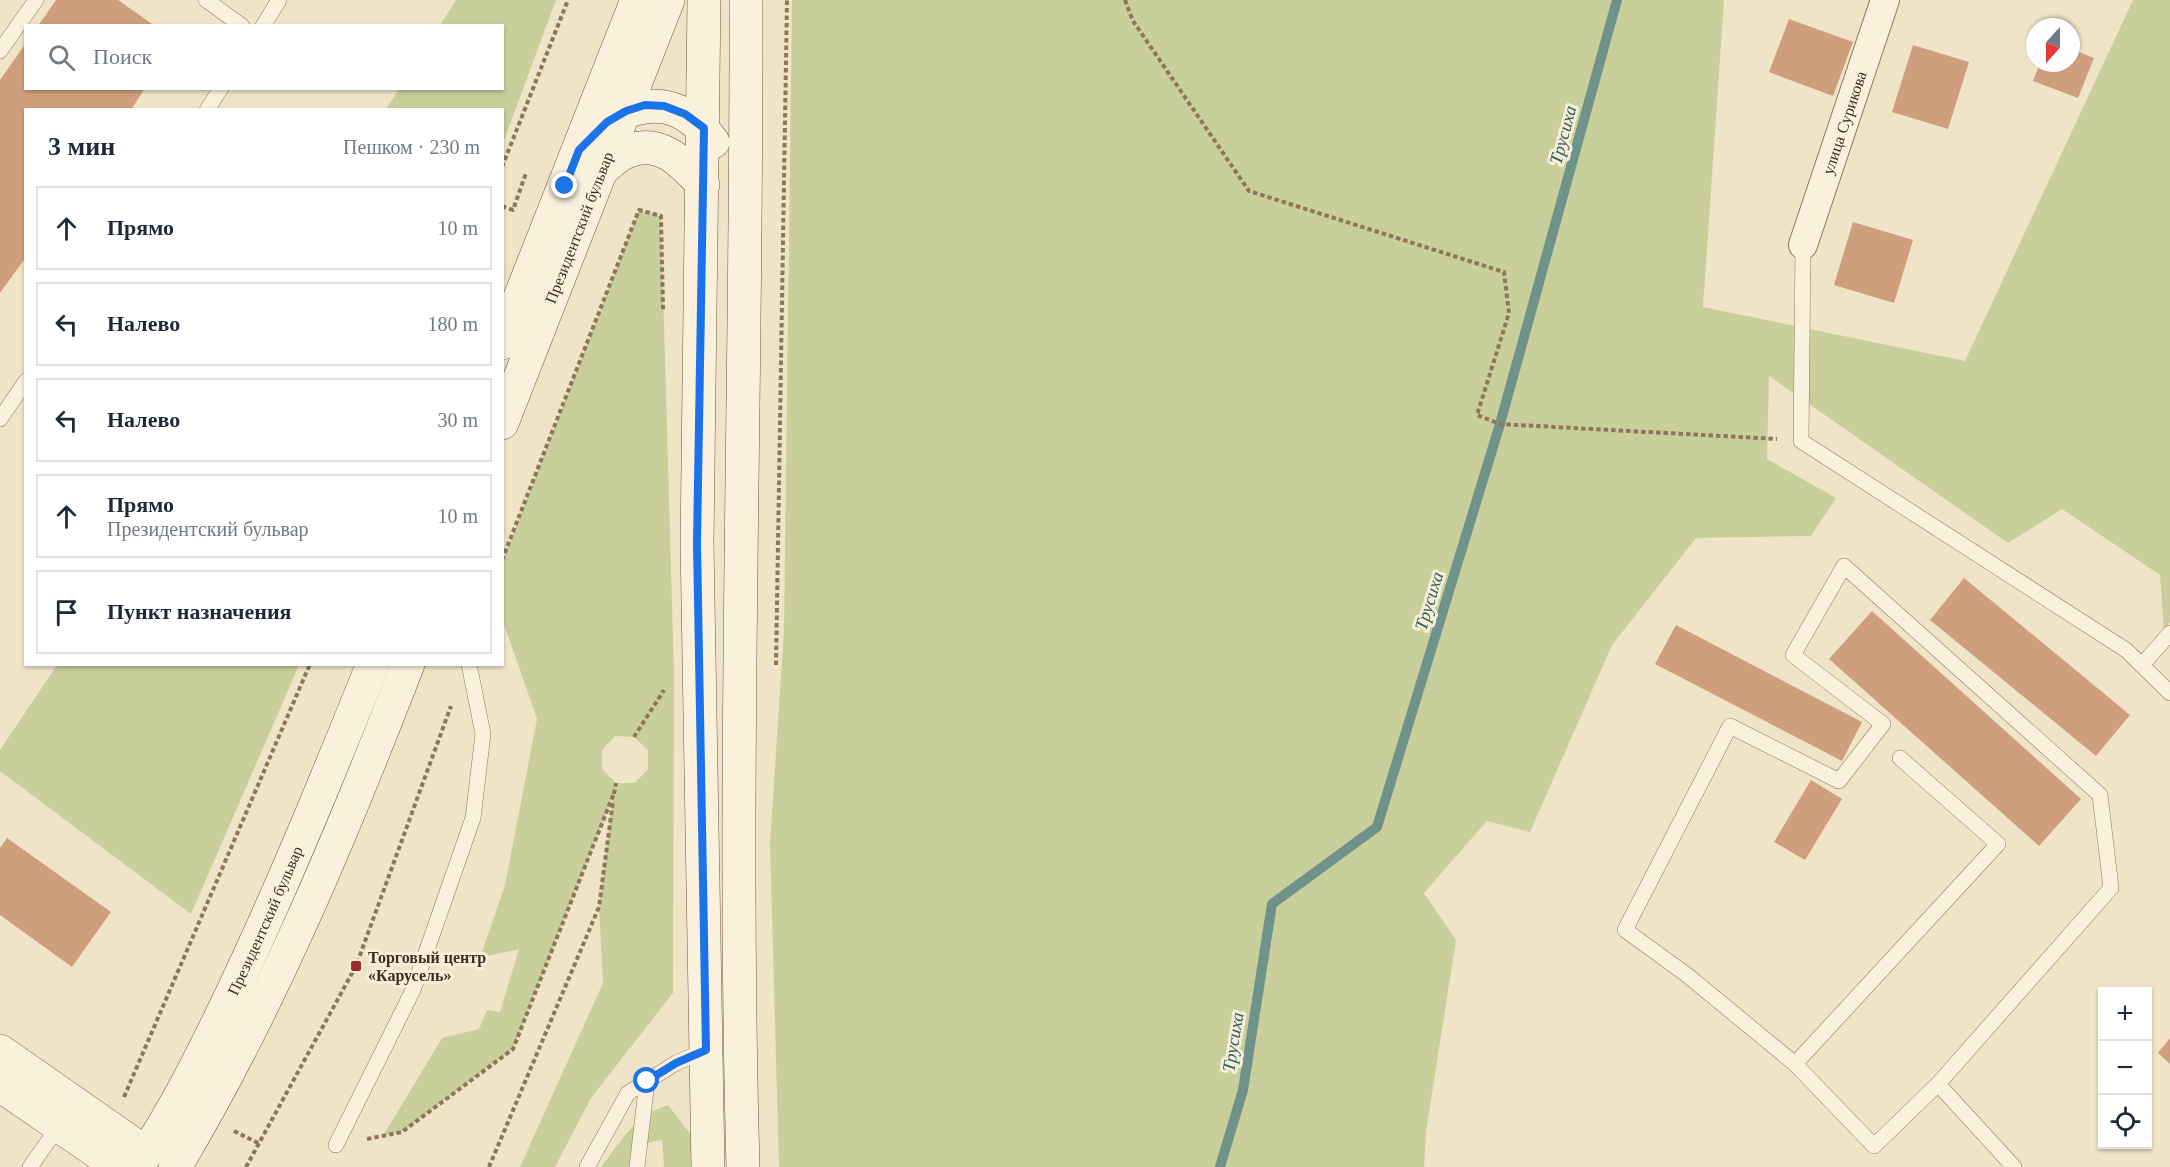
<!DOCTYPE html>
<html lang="ru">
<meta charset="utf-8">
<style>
:root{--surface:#fff;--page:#f6f6f7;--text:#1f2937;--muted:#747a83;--line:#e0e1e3}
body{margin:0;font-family:"Times New Roman",serif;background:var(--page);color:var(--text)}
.controls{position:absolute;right:18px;bottom:18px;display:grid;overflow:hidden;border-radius:0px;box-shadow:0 2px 4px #0004}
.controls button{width:54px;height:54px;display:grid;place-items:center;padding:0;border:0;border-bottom:2px solid var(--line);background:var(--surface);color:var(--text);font:30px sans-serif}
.compass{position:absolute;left:2026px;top:18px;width:54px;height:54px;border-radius:50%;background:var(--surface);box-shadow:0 2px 4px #0004;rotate:201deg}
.stop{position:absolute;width:18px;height:18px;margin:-14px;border:4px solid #1a73e8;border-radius:50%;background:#fff}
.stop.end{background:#1a73e8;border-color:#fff;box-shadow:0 2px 6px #0008}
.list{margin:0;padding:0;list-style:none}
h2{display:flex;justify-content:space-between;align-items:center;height:78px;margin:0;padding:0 24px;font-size:26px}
h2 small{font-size:20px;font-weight:400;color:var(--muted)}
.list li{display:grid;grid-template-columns:39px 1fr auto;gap:18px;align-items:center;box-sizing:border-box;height:84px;margin:0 12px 12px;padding:0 12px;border:2px solid var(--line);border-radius:0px}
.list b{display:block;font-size:22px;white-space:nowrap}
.list p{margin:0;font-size:20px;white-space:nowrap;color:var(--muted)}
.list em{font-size:20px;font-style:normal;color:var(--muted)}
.icon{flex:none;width:33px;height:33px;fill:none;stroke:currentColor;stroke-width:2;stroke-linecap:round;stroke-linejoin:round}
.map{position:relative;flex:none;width:2170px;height:1167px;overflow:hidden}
.search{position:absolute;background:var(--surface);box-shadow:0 2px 4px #0004;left:24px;top:24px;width:480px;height:66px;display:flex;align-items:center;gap:15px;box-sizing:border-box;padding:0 21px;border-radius:0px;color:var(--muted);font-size:22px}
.panel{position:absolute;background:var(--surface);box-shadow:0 2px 4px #0004;left:24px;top:108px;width:480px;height:558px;border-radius:0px}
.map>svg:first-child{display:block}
</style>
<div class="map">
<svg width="2170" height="1167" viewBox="0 0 2170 1167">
<rect width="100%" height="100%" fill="#f0e4c8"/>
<g fill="#c9cf9b" fill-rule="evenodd">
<polygon points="456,0 556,0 503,143 502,110 386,109 399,89 502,88 502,26 440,25"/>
<polygon points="792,0 1724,0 1703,307 1965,361 2133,0 2170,0 2170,622 2164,631 2160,575 2062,509 2008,543 1769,376 1767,459 1836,498 1811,536 1696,538 1612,645 1530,832 1487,821 1424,893 1456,940 1426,1132 1424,1167 779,1167 770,843 784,631"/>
<path d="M639,210L661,216L674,675L673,993L591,1098L555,1167H520L603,983L599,907L613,796L513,1049L402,1132L383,1136L442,1038L479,1029L487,1010L500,1012L519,949L480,958L505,885L537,719L503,621V560ZM615,736L634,737L648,750V769L635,783H616L602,769V750Z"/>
<polygon points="57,665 299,665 191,914 0,771 0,750"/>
<path d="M668,1105L692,1136L693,1167H664L662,1140C642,1143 638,1148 631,1167H601L624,1136L646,1114Z"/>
</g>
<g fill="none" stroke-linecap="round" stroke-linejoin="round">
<polyline stroke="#6f938a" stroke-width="10" points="1220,1167 1243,1090 1272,904 1377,827 1500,424 1617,0"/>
</g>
<g fill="#cf9f7d">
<polygon points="56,0 118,0 155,26 38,26"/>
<polygon points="1789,19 1853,42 1833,96 1769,72"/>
<polygon points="26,43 26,88 145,88 131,110 26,110 26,257 0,293 0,80"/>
<polygon points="1913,45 1969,62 1948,129 1892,112"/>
<polygon points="2071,49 2094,58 2078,98 2033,81 2040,63 2071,63"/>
<polygon points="1853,222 1913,240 1894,303 1834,285"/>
<polygon points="1964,578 2130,715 2096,756 1930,620"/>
<polygon points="1872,611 2081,799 2039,846 1829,659"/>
<polygon points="1676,625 1862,722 1842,761 1655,664"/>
<polygon points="1811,780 1842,799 1805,860 1774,842"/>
<polygon points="7,838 111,912 72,967 0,915 0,848"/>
<polygon points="2170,1038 2170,1064 2158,1053"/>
</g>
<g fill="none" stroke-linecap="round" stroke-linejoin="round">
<defs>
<g id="service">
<polyline points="206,0 242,26"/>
<polyline points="263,26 279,0"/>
<polyline points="0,51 36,0"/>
<polyline points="207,110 221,88"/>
<polyline points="1803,245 1801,441 2126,650 2170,693"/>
<polyline points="0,419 26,381"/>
<polyline points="2142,665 2170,633"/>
<polyline points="1900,758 1998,844 1795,1064 1874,1146 1938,1084"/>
<polyline points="1795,1064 1687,975 1625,930 1730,726 1839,781 1883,724 1793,655 1844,566 2100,795 2111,888 1938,1084 2014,1167"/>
<polyline points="336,1145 413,990 473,818 483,734 469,664"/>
<polyline points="30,1167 61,1123"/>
<polyline points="587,1167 628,1093 676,1063 706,1050"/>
<polyline points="637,1167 647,1081"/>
</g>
<g id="minor">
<path id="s1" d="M1803,245L1885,0"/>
</g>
<g id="tertiary">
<polyline points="0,1051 146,1153"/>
<polyline points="0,1085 119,1167"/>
</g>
<g id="secondary">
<polyline points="704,0 697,543 708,1167"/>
<path d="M610,120C651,96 685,103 713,142"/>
<path d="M603,169C610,163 618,155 626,152C659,137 682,162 703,185"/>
<polyline points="502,343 637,0"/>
<path id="s2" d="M502,423L668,0"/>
<path id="s3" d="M137,1167C175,1111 206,1048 235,987C285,881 329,773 373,664"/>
<path d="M175,1167C270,1008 341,837 408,664"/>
<path d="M743,1167C732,778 747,389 746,0"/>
</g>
</defs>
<use href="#service" stroke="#8d765c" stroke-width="16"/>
<use href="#minor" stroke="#8d765c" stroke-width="30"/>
<use href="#tertiary" stroke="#8d765c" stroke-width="34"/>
<use href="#secondary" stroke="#6f573f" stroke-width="34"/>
<g stroke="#8d765c" stroke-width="4" stroke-dasharray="4.5 3" stroke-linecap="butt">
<polyline points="1125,0 1133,21 1249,191 1504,272 1509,313 1477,415 1500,424 1777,439"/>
<polyline points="502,167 568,0"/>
<polyline points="502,206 513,210 526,173"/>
<polyline points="502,560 639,210 661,216 663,310"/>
<polyline points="776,665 787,0"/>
<polyline points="634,737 664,690"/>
<polyline points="614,794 616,783"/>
<polyline points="124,1097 310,664"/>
<polyline points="234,1131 260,1144"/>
<polyline points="367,1139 402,1132 513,1049 614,793"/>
<polyline points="246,1167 356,966 451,706"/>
<polyline points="489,1167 599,907 613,801"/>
</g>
<use href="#service" stroke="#faf1dc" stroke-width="15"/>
<use href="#minor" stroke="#faf1dc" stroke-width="28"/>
<use href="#tertiary" stroke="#faf1dc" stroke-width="33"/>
<use href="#secondary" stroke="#faf1dc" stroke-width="33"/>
</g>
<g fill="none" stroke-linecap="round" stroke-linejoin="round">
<polyline stroke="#1a73e8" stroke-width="8" points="565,186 579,150 607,122 626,111 645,105 664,106 685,114 704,128 697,543 706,1050 676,1063 647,1081"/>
</g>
<rect fill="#9e2a2b" stroke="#f7eed8" stroke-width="2" x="350" y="960" width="12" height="12" rx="3"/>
<g text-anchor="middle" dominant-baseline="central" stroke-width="6" stroke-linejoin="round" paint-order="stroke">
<g font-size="16" fill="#3d2e20" stroke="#f7eed8">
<text stroke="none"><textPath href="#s1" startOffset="129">улица Сурикова</textPath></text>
<text stroke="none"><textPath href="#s2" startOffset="210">Президентский бульвар</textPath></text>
<text stroke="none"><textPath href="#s3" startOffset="278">Президентский бульвар</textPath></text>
</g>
<g font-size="16" font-weight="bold" fill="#3d2e20" stroke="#f7eed8" text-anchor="start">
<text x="368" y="957">Торговый центр<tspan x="368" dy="18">«Карусель»</tspan></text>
</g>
<g font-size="18" font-style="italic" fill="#2f5d5a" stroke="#f7eed8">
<text transform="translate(1563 135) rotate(-75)">Трусиха</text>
<text transform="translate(1429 601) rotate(-73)">Трусиха</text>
<text transform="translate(1233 1042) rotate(-81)">Трусиха</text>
</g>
</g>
</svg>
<div class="controls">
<button>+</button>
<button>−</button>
<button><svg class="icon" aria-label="locate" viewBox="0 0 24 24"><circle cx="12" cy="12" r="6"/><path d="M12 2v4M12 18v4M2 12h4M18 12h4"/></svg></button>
</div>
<svg class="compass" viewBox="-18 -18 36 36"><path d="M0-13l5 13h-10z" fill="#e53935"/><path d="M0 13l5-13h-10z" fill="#747a83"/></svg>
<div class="stop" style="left:647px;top:1081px"></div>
<div class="stop end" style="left:565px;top:186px"></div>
<div class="search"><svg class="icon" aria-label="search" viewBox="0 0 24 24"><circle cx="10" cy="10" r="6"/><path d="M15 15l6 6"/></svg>Поиск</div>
<section class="panel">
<h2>3 мин<small>Пешком · 230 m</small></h2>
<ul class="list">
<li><svg class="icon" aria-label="ahead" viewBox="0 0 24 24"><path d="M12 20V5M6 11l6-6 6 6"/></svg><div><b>Прямо</b></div><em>10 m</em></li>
<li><svg class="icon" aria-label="left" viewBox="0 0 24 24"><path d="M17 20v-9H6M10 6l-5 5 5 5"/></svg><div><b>Налево</b></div><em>180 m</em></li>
<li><svg class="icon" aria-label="left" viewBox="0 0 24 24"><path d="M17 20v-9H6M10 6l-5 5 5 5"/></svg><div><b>Налево</b></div><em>30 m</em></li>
<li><svg class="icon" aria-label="ahead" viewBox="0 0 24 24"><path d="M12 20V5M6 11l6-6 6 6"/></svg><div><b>Прямо</b><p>Президентский бульвар</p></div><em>10 m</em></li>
<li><svg class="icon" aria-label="arrive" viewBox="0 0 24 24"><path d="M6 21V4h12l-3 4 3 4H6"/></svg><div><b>Пункт назначения</b></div></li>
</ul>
</section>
</div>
